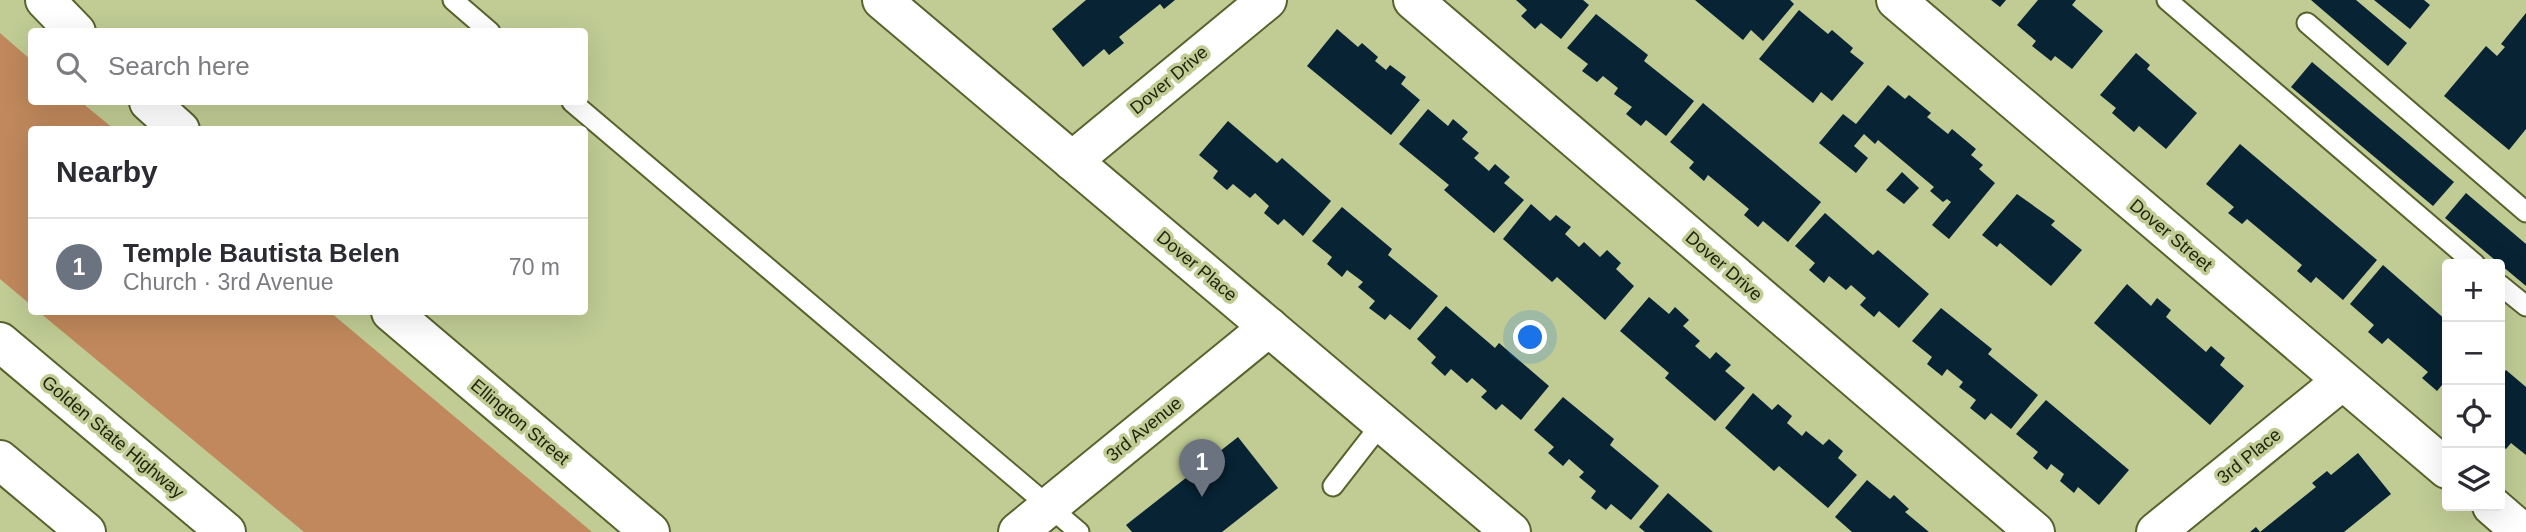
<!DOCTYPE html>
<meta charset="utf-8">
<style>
:root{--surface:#fff;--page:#f2f2f3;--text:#2b2b33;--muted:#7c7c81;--line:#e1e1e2;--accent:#0b8043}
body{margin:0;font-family:Helvetica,sans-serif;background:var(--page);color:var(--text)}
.controls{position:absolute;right:21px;bottom:21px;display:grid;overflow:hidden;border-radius:7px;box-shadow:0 7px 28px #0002}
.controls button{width:63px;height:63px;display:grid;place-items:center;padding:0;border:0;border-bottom:2px solid var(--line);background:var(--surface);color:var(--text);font:35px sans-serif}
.you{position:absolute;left:1531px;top:338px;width:24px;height:24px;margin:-18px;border:5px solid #fff;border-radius:50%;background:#1a73e8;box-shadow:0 0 0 10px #1a73e833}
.badge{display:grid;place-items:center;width:46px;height:46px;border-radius:50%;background:var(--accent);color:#fff;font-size:23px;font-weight:700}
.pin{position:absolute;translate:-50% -58px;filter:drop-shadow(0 2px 4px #0008)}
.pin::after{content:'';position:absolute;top:37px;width:24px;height:21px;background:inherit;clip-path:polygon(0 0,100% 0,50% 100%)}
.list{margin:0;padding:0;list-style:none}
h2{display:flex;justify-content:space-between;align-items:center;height:91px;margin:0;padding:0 28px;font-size:30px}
h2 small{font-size:23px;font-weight:400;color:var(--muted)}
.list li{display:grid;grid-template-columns:46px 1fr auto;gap:21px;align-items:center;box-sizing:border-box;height:98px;padding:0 28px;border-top:2px solid var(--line)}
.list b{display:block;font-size:26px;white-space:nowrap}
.list p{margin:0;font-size:23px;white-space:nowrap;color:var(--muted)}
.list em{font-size:23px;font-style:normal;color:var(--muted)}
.icon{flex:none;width:38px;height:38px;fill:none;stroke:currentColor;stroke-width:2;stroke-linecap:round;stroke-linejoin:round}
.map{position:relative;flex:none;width:2526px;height:532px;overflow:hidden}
.search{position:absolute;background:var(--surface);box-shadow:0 7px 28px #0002;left:28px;top:28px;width:560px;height:77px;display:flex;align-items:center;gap:18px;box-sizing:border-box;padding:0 24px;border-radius:7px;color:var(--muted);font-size:26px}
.panel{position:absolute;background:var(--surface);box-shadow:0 7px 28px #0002;left:28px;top:126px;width:560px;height:189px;border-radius:7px}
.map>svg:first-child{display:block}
</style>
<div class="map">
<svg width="2526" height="532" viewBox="0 0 2526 532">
<rect width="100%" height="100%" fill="#c0cc94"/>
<g fill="#c0885c">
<polygon points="0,33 31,60 32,102 81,102 114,129 32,130 31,305 0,279"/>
<polygon points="39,312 330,312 592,532 304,532"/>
</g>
<g fill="#072334">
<polygon points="1086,0 1175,0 1164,9 1160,4 1119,37 1124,43 1109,55 1104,49 1083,67 1052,29"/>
<polygon points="1516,0 1583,0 1589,5 1561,39 1541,23 1535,29 1521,16 1527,10"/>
<polygon points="1695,0 1790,0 1794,4 1763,41 1751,30 1743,40"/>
<polygon points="1991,0 2006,0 2000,7"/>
<polygon points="2038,0 2076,0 2072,5 2103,31 2072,69 2055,56 2051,61 2032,46 2036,41 2017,25"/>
<polygon points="2311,0 2356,0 2407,43 2388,66"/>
<polygon points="2374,0 2424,0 2430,5 2410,29"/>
<polygon points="1799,10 1828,34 1832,30 1853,48 1850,52 1864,63 1832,101 1821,92 1813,103 1759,59"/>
<polygon points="2526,13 2526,129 2509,150 2444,96 2486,46 2497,56 2505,47 2501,44"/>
<polygon points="1596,14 1648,55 1644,61 1694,101 1666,136 1646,120 1641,126 1626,114 1632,107 1614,94 1618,88 1603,76 1597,82 1582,71 1588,64 1567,48"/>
<polygon points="1337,29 1358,47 1362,43 1378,57 1375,61 1386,70 1390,65 1406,77 1401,84 1420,100 1391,135 1307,66"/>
<polygon points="2136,53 2150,65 2147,69 2197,113 2166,149 2139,126 2134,132 2112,113 2116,108 2100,95"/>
<polygon points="2312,62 2454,182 2433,206 2291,87"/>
<polygon points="1888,85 1905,99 1909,95 1931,113 1927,117 1948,134 1952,129 1976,149 1971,155 1983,165 1979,169 1995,183 1949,239 1932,225 1951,202 1947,199 1943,202 1930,191 1934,187 1878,140 1875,144 1864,134 1854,146 1868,158 1856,173 1819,143 1843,114 1856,124"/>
<polygon points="1703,103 1821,202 1788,242 1763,221 1758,227 1744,215 1749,209 1708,175 1704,181 1689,168 1694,162 1670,142"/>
<polygon points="1428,109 1448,126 1453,119 1468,132 1462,139 1479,153 1474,158 1489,171 1495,164 1510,177 1504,183 1524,200 1494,233 1444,190 1449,185 1399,144"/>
<polygon points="1228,121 1277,163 1282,158 1331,201 1303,236 1284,219 1278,225 1264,213 1269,206 1255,193 1250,198 1233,184 1227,190 1213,178 1218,171 1199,155"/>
<polygon points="2240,144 2377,260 2343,300 2316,277 2311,283 2297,271 2302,265 2247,219 2242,224 2228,213 2234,207 2206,184"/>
<polygon points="1902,172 1919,188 1904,204 1886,190"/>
<polygon points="2466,193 2526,244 2526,286 2445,218"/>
<polygon points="2017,194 2055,221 2051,225 2082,250 2051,286 2000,243 1997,247 1982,235"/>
<polygon points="1531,204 1550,221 1556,215 1571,227 1565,234 1579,247 1584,242 1600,257 1607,250 1621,263 1616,269 1634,286 1605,320 1557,277 1552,282 1503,239"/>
<polygon points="1342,207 1392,249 1388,255 1438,296 1410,330 1390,314 1385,320 1369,308 1375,301 1358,287 1363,282 1347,270 1342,277 1327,264 1332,257 1312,241"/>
<polygon points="1825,213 1873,255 1878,250 1929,294 1899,328 1879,311 1874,317 1860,305 1866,298 1851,285 1846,290 1829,276 1824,283 1809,270 1815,263 1795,246"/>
<polygon points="2383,265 2447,321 2447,389 2442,385 2437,391 2422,378 2428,372 2388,338 2382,344 2368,332 2374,325 2350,304"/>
<polygon points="2127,284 2151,306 2157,298 2171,310 2166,317 2206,352 2211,346 2225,358 2220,365 2244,386 2210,425 2094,323"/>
<polygon points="1649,297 1669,314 1675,307 1689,320 1683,326 1700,341 1695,346 1710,359 1716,352 1731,365 1725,371 1745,388 1715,421 1665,378 1669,373 1620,331"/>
<polygon points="1446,306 1495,348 1499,343 1549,386 1521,420 1502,404 1496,410 1481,397 1487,391 1472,378 1467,383 1451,369 1445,376 1431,363 1436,357 1417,339"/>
<polygon points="1941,308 1992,349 1988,354 2038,395 2011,429 1991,413 1985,420 1970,408 1976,400 1959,387 1963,382 1947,369 1942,376 1927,364 1932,357 1912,341"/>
<polygon points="2506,370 2526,387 2526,455 2511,443 2506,449 2500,445 2500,377"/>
<polygon points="1753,393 1772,410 1778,404 1792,416 1787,423 1802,436 1806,431 1823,445 1829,439 1843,451 1838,458 1857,475 1828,508 1779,466 1774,471 1725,428"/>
<polygon points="1563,397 1614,439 1610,445 1659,486 1631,520 1611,504 1606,510 1591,498 1596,491 1579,477 1584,472 1569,459 1563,466 1548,453 1554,447 1534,430"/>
<polygon points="2046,400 2129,470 2099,505 2078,487 2074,493 2060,481 2064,474 2051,464 2047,470 2033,458 2038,452 2016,434"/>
<polygon points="1238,437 1278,488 1222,532 1132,532 1126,525"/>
<polygon points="2358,453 2391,494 2344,532 2250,532 2256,527 2260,532 2316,487 2312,483 2327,471 2331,475"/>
<polygon points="1867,480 1890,499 1894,495 1909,509 1905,512 1929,532 1852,532 1835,517"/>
<polygon points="1668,493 1713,532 1645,532 1639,527"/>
</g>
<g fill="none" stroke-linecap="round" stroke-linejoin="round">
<defs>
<g id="lane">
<polyline points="453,0 490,32"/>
<polyline points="2167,0 2475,264"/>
<polyline points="2307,23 2526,212"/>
<polyline points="572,102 1079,532"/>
<polyline points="2500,285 2526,306"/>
<polyline points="1333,486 1382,423"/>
</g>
<g id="street">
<polyline points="1413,0 2035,532"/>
<polyline points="1896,0 2447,469"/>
<polyline points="1072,161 1267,0"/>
<polyline points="2492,506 2522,532"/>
<polyline points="1018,532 1269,327"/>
<polyline points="2156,532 2342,381"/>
</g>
<g id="secondary">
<polyline points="45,0 76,32"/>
<polyline points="882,0 1511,532"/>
<polyline points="149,102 180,130"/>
<polyline points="391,312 650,532"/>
</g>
<g id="highway">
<polyline points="0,342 226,532"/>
<polyline points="0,460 86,532"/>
</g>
</defs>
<use href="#lane" stroke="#58622d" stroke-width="23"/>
<use href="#street" stroke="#58622d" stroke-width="42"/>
<use href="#secondary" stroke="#58622d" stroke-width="42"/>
<use href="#highway" stroke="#58622d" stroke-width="42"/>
<use href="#lane" stroke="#fff" stroke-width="19"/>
<use href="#street" stroke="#fff" stroke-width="38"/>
<use href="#secondary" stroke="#fff" stroke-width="38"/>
<use href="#highway" stroke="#fff" stroke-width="38"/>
</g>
<g text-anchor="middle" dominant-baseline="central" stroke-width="7" stroke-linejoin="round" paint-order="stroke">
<g font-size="18" fill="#1e220c" stroke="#c0cc94">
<text transform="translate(1169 80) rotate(-40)">Dover Drive</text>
<text transform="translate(2171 235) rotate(40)">Dover Street</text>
<text transform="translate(1197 266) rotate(40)">Dover Place</text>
<text transform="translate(1724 266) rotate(41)">Dover Drive</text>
<text transform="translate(520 422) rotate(40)">Ellington Street</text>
<text transform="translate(1144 429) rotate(-39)">3rd Avenue</text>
<text transform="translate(113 437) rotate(40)">Golden State Highway</text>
<text transform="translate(2249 456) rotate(-39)">3rd Place</text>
</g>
</g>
</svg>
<div class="controls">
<button>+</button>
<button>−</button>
<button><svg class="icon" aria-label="locate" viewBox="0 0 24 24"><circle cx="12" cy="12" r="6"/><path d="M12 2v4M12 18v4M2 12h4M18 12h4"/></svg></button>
<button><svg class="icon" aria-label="layers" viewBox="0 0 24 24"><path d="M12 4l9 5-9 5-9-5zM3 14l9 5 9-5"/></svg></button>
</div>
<div class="you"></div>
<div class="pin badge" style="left:1202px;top:497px;background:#6b7280">1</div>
<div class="search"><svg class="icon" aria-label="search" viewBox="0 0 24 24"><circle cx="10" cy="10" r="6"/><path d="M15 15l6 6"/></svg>Search here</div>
<section class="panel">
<h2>Nearby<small></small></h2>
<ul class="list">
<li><span class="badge" style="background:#6b7280">1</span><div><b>Temple Bautista Belen</b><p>Church · 3rd Avenue</p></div><em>70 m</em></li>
</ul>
</section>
</div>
